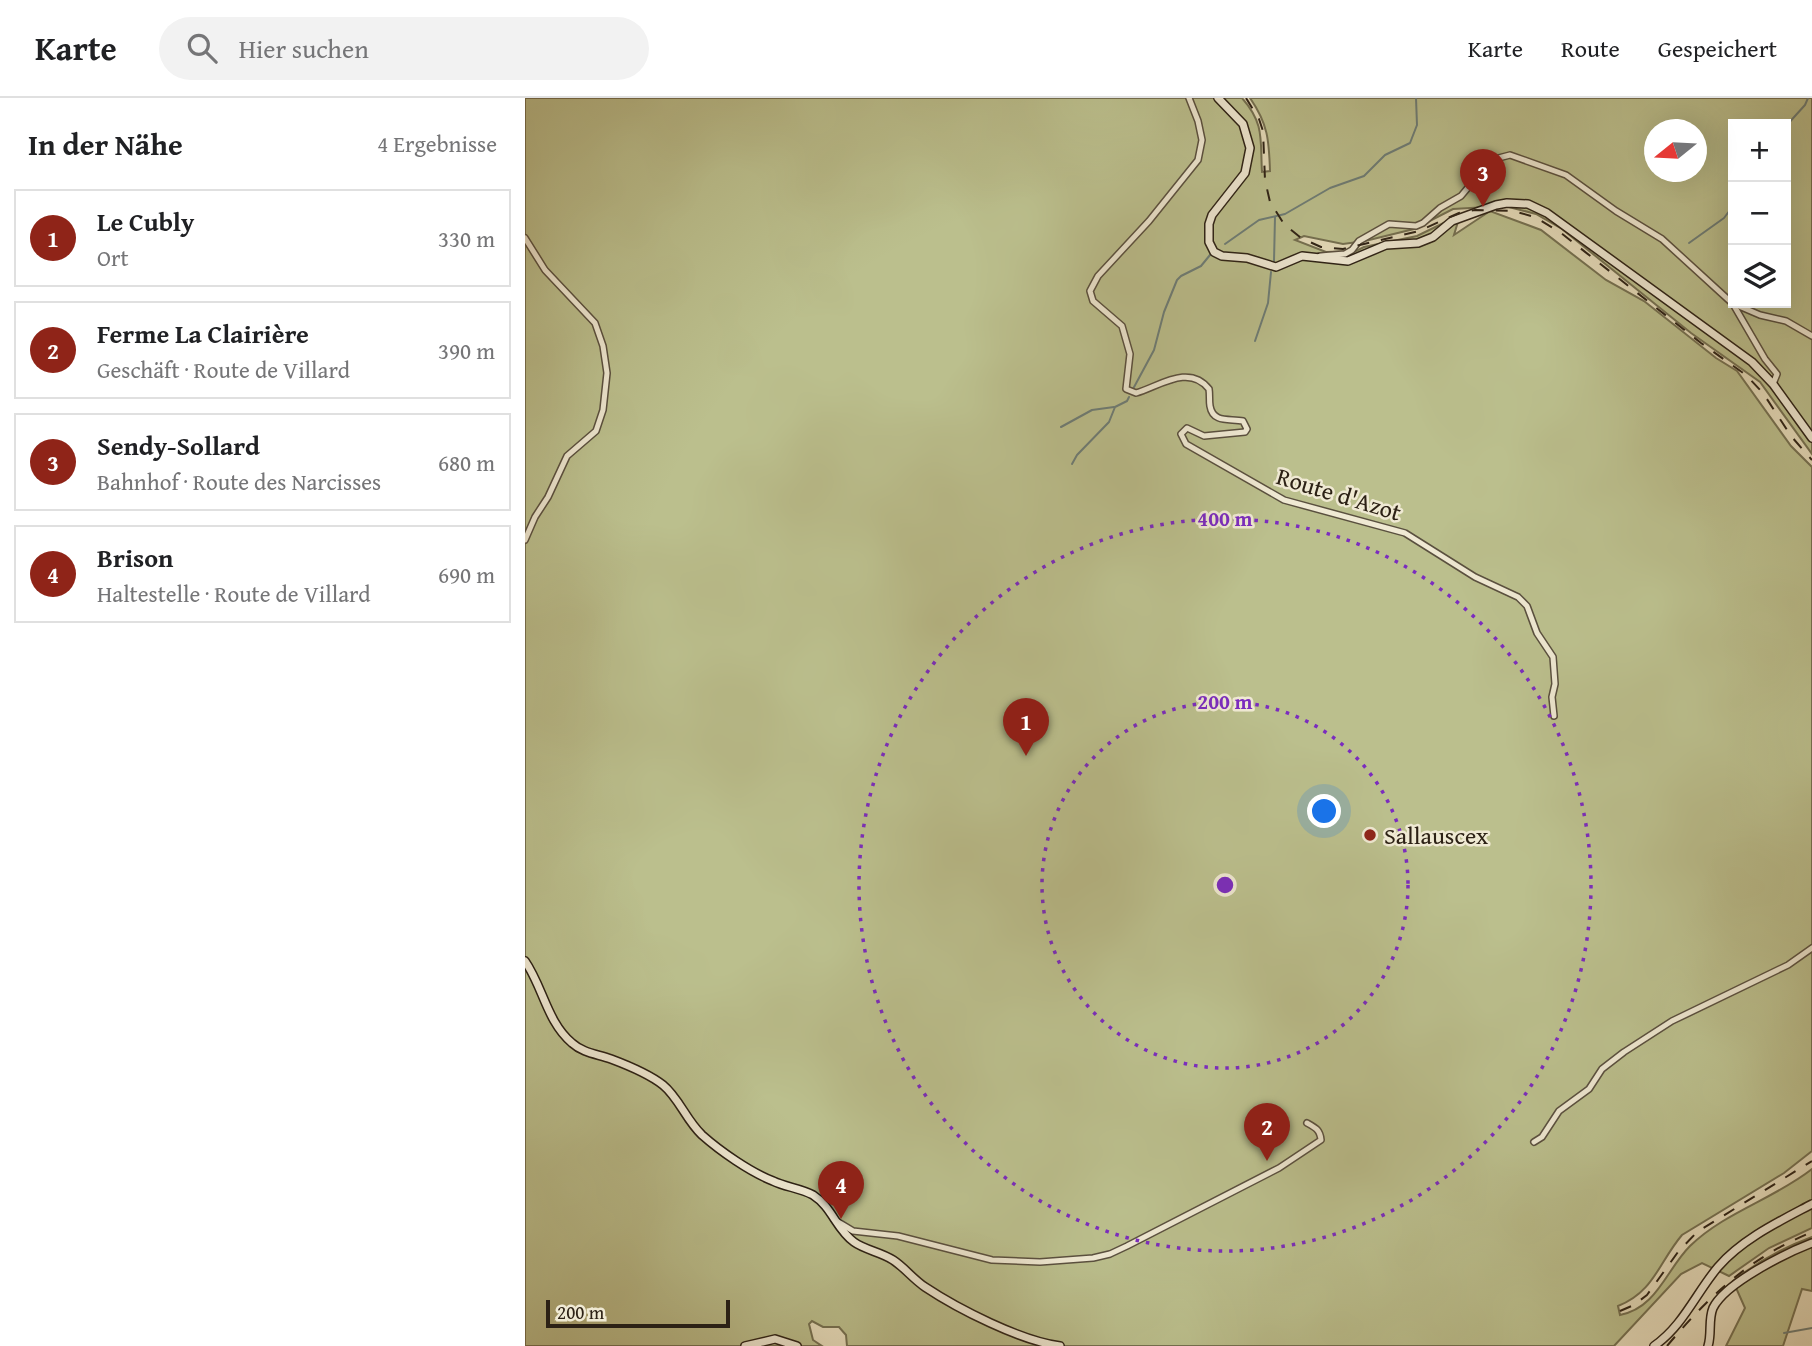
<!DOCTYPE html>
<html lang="de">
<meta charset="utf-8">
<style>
:root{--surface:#fff;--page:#f2f2f2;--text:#202124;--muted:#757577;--line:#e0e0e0;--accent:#8f2418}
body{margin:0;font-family:"Gentium Book Plus",serif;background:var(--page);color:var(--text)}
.controls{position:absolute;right:21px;top:21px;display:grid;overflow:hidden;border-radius:0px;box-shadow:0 7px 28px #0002}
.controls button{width:63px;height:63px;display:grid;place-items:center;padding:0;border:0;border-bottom:2px solid var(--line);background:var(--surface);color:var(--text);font:35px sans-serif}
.compass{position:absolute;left:1119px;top:21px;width:63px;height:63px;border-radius:50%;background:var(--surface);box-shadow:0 7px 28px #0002;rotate:252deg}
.scale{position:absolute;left:21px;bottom:18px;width:184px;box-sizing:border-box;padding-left:7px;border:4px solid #2c2115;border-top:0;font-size:19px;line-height:24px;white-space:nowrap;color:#2c2115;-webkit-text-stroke:5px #efe9d3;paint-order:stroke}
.you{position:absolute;left:800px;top:714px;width:24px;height:24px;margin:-18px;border:5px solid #fff;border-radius:50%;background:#1a73e8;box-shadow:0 0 0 10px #1a73e833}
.badge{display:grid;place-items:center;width:46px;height:46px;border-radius:50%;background:var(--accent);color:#fff;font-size:23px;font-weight:700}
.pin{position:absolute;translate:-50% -58px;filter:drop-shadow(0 2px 4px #0008)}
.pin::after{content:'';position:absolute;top:37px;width:24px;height:21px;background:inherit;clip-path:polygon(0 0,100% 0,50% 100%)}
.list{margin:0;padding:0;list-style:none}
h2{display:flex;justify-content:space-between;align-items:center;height:91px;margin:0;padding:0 28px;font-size:30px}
h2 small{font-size:23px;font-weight:400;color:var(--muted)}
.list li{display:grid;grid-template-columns:46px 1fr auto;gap:21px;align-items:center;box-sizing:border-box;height:98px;margin:0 14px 14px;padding:0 14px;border:2px solid var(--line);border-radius:0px}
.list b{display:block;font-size:26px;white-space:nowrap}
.list p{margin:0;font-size:23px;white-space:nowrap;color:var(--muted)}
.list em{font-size:23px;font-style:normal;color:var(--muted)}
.icon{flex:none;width:38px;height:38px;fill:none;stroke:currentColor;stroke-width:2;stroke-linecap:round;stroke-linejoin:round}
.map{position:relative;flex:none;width:1287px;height:1248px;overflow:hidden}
header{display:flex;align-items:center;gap:42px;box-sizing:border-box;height:98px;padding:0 35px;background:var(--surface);border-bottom:2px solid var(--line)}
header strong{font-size:33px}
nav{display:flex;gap:38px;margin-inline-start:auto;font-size:24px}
.search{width:490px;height:63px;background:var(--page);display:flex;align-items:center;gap:18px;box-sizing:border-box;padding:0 24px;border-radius:38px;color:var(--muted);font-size:26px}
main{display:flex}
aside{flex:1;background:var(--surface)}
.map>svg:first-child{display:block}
</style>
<header>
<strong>Karte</strong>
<div class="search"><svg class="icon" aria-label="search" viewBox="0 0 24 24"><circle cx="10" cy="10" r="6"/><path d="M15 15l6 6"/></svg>Hier suchen</div>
<nav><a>Karte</a><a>Route</a><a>Gespeichert</a></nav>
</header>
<main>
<aside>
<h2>In der Nähe<small>4 Ergebnisse</small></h2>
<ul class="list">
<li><span class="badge">1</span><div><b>Le Cubly</b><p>Ort</p></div><em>330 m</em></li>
<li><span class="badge">2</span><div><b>Ferme La Clairière</b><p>Geschäft · Route de Villard</p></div><em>390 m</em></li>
<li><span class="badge">3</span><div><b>Sendy-Sollard</b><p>Bahnhof · Route des Narcisses</p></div><em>680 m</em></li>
<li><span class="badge">4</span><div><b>Brison</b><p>Haltestelle · Route de Villard</p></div><em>690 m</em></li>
</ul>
</aside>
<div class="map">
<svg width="1287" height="1248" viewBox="0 0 1287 1248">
<rect width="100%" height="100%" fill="#e6ddbc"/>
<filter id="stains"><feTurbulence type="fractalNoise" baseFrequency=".00286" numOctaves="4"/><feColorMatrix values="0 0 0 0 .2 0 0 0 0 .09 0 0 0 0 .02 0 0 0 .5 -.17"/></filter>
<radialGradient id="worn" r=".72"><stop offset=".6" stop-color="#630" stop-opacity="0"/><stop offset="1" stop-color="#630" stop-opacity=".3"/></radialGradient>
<g fill="#bbbf8d" stroke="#747051" stroke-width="2" fill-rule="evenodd">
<path d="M0,0H717C740,26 735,42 737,74L745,73C744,42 743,26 725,0H1287V356L1235,284L1166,235L1037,131L1011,116L980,108L928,111L889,131L840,143L818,146L779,138L770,142L801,154L831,153L839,149L892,138L935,117L929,137L965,113L1016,132L1081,182L1119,203L1191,260L1212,273L1266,348L1287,369V1053L1259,1075L1157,1137C1134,1164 1129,1194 1093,1208L1095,1217C1132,1210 1141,1172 1165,1148C1200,1114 1249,1101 1287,1071V1130L1244,1150L1204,1178L1177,1165L1156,1176L1089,1248H322L321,1237L314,1229H298L287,1223L284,1226L288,1242L297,1248H0ZM1208,26H1261V205H1208ZM1129,32H1171V74H1129Z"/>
<path d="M1287,1139V1193L1277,1191L1258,1248H1201L1220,1210L1208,1183C1233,1163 1257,1150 1287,1139Z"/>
</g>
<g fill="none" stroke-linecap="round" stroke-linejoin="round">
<g stroke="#6d7d77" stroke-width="2">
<polyline points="1261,28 1280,7 1283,0"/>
<polyline points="1164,145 1199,120 1208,108"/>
<polyline points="700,146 734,122 760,116 805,90 839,78 860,57 885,45 892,27 891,0"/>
<polyline points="749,163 750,119"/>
<polyline points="730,243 743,205 746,174"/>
<polyline points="608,291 629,252 639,214 652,182 656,178 676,168 685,157"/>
<polyline points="536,329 567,312 589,309"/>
<polyline points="547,366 552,357 584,324 590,309 602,303 604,299"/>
<polyline points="1259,1235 1287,1230"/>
</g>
<defs>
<g id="street">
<path d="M664,0L673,23L677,42L673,62L624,123L573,178L565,193L568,203L597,228L605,256L601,291L611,295C633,289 664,265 684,291C685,297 684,302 685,308C688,326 706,320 718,323L722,331L720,334L679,338L662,330L656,336L661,346L759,402L880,435L950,479L993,499L1002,508L1012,535L1028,559L1030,586L1027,599L1029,618"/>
<polyline points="0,140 20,172 70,225 78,248 82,275 78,312 71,333 42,358 23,399 10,419 0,442"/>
<polyline points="795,158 820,156 827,152 834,143 864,126 891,128 898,125 915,110 936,98 966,62 985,57 1041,77 1091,113 1137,141 1207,205 1235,217 1261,223 1287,238"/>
<polyline points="1208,206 1240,261 1252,276 1248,286"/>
<polyline points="1009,1044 1017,1039 1034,1013 1064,991 1077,971 1099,954 1147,923 1263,867 1287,850"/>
<path d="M313,1124L328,1133L373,1138L467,1162L515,1164L568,1160L585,1156L602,1148L754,1070L796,1042C795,1032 791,1030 782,1025"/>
</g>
<g id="secondary">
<polyline points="693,0 718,26 725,50 720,75 687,117 684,126 684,144 689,154 697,158 722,160 751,169 777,158 823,163 861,147 893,145 908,139 927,123 971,107 982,105 1003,106 1022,115 1227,264 1248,286 1287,340"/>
<path d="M0,863C18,889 22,924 47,945C58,955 72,956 86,961C102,967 124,976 138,987C154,1000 161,1022 177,1037C195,1053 225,1074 248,1083C260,1089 275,1090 288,1097C307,1109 311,1131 329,1144C340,1152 356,1154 368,1162C379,1169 388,1181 400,1189C433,1211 496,1243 535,1248"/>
<polyline points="220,1248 250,1241 272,1248"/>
<path d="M1129,1248C1158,1228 1171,1195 1193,1169C1217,1141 1255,1123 1287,1106"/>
<path d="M1183,1248C1187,1236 1183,1222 1188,1210C1200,1185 1261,1155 1287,1145"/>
</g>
</defs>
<use href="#street" stroke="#5a503f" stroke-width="8"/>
<use href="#secondary" stroke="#2c2115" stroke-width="10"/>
<use href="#street" stroke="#efe9d3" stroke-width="5"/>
<use href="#secondary" stroke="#efe9d3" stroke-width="7"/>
<g stroke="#2c2115" stroke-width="2" stroke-dasharray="12 12" stroke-linecap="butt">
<polyline points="721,0 734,21 738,33 740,82 745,104 759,126 776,140 796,149 818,151 894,133 934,115 950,112 988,113 1010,119 1036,135 1176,245 1221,277 1238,295 1266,338 1287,362"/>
<polyline points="1095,1213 1109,1207 1122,1197 1153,1154 1172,1134 1287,1063"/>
<path d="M1142,1248C1185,1197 1224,1160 1287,1134"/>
</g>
</g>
<g fill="none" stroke="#7b2cbf" stroke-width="3.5" stroke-dasharray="3.5 7">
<circle cx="700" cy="787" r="183"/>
<circle cx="700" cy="787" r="366"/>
</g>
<circle fill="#8f2418" stroke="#efe9d3" stroke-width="2.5" cx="845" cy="737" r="7"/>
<g text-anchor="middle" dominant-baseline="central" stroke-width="5" stroke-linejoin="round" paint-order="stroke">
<g font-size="24" fill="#2c2115" stroke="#efe9d3">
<text transform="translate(814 396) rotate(17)">Route d'Azot</text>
</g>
<g font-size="24" fill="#2c2115" stroke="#efe9d3" text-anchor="start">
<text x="859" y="737">Sallauscex</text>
</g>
</g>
<circle cx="700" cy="787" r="10" fill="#7b2cbf" stroke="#efe9d3" stroke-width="3.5"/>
<g font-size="21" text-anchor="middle" font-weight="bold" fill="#7b2cbf" stroke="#efe9d3" stroke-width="5" stroke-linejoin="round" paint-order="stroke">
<text x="700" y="428">400 m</text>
<text x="700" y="611">200 m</text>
</g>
<rect width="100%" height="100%" filter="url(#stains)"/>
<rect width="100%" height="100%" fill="url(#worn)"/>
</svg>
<div class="controls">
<button>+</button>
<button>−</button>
<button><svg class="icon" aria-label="layers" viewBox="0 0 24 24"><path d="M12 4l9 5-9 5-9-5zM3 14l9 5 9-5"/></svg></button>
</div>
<svg class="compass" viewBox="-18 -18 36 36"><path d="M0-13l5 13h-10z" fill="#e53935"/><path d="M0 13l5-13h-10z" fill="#757577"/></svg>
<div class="scale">200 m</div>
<div class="you"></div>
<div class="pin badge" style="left:501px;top:658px">1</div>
<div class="pin badge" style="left:742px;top:1063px">2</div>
<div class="pin badge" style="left:958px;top:109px">3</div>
<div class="pin badge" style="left:316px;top:1121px">4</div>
</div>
</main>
